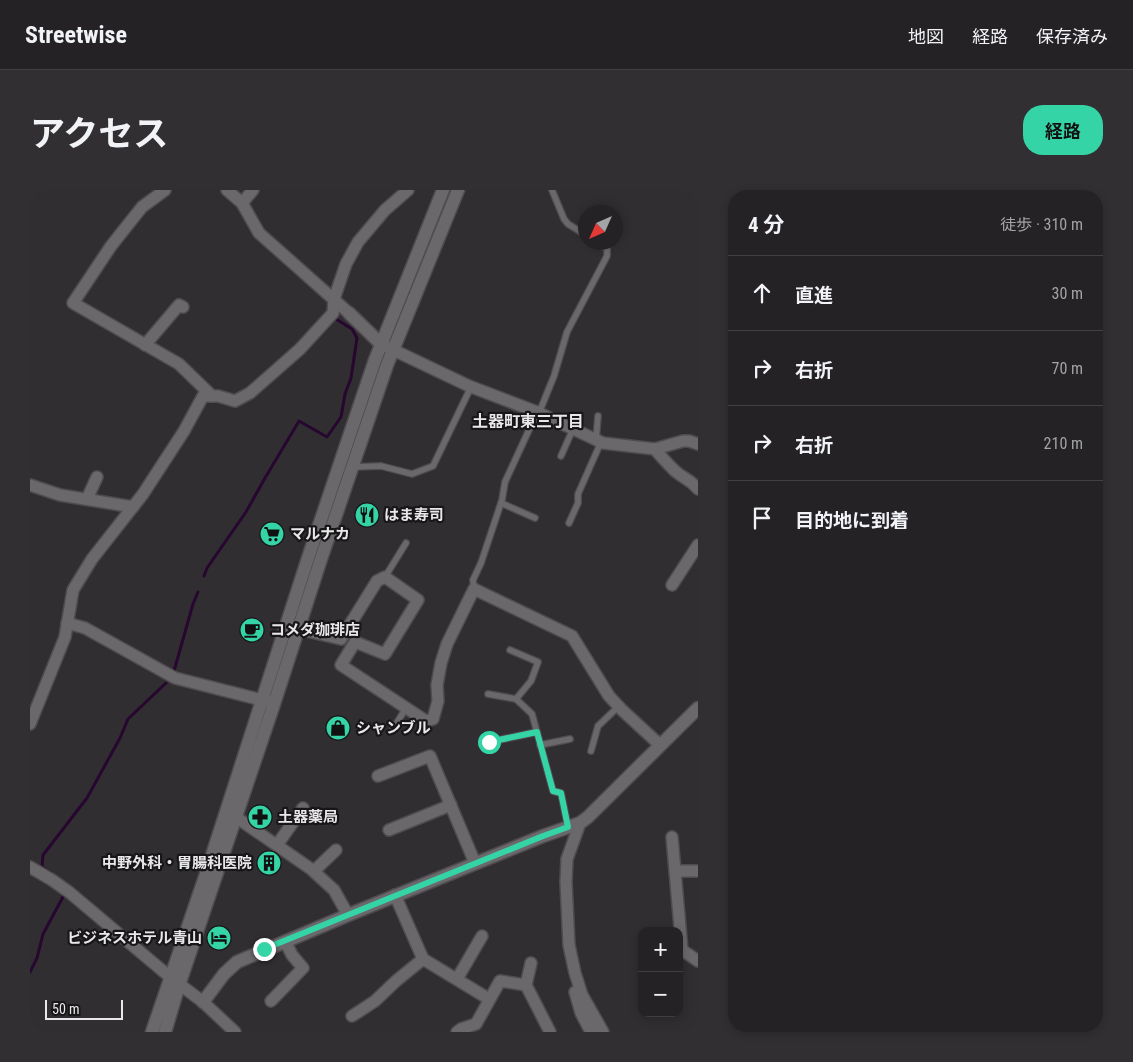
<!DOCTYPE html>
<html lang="ja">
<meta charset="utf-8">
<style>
:root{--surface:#252226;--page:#312f32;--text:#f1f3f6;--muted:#a3a4a7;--line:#423f43;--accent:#35d4a7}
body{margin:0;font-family:"Roboto Condensed","Noto Sans JP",sans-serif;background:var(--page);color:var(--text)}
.controls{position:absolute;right:15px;bottom:15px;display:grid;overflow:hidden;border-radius:10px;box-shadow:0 2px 8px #0003}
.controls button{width:45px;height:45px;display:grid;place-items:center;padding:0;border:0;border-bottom:1px solid var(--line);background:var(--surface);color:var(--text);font:25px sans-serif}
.compass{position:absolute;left:548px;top:15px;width:45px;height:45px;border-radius:50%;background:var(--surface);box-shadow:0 2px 8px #0003;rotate:225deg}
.scale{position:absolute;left:15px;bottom:12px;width:78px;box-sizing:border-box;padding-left:5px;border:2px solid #e9e7e9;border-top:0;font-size:14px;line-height:18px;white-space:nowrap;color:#e9e7e9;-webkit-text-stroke:4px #181718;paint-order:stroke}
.stop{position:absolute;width:15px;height:15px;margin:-11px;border:4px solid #35d4a7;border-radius:50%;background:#fff}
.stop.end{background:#35d4a7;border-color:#fff;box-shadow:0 1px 5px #0008}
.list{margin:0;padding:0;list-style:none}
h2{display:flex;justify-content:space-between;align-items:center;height:65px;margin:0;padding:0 20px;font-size:21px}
h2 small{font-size:16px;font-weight:400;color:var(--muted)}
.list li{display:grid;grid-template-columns:32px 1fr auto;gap:15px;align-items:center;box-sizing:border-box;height:75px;padding:0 20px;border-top:1px solid var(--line)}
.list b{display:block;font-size:19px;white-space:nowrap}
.list em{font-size:16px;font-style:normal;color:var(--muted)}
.icon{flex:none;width:28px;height:28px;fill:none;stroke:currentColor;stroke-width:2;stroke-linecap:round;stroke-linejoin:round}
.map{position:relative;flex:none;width:668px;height:842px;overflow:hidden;border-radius:20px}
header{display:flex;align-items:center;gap:30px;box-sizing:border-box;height:70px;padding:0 25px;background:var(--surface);border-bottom:1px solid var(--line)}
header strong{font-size:24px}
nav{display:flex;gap:28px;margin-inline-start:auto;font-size:18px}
.intro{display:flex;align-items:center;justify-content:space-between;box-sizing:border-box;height:120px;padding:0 30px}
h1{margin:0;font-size:35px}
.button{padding:12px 22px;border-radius:20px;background:var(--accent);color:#111;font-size:18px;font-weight:700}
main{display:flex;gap:30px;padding:0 30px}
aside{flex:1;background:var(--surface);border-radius:20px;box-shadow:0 2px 8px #0003}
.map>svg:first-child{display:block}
</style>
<header>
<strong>Streetwise</strong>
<nav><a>地図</a><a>経路</a><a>保存済み</a></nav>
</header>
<div class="intro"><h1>アクセス</h1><a class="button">経路</a></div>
<main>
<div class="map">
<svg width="668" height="842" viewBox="0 0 668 842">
<rect width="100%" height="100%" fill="#312e32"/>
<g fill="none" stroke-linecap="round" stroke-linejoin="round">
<g stroke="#270630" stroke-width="3">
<polyline points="174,386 177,378 216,322 235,288 269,231 297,247 311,227 315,204 321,188 327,148 322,139 306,129"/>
<polyline points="144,481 163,414 168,402"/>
<polyline points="21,683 12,677 13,665 57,608 90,548 98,529 136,493"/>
<polyline points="0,782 7,768 13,744 34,705"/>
</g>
<defs>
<g id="lane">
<polyline points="522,0 534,29 538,34 556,45"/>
<polyline points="566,250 568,226"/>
<polyline points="531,266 543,239"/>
<polyline points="322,277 351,276 382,284 403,276 441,197"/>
<polyline points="471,313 505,328"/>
<polyline points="539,333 548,313 548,304 571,252"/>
<polyline points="355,387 376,353"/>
<polyline points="444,399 443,390 451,373 472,310 475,292 504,229 509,223 524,186 537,142 577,66 577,59 568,52"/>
<polyline points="480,460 508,472 501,491 486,509 502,524 523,601 531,603 538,637"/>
<polyline points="458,504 486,509"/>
<polyline points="363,539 376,518"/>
<polyline points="459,552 507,542"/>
<polyline points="510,555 540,549"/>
<polyline points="561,561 568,536 588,517"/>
</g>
<g id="street">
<polyline points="135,0 112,17 81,56 43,113 149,174 182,206"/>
<polyline points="197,0 212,13 229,43 319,123"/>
<polyline points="212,13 223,0"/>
<polyline points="115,155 149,115 153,117"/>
<polyline points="355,156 439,196 507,222 573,253 625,259 653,251 659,251 668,254"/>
<path d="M625,259C631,267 638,274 645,281C654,289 660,289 668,299"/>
<polyline points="0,295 30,305 103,317"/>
<polyline points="57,309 67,287"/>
<polyline points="642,395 668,355"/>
<polyline points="37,433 55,438 145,488 240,512"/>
<polyline points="260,437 311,449 347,391 355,387 388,410 355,464 325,452 311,475 396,531 403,529 408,511 407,495 411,473 417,454 444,399 542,446 579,506 592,520 630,555"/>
<polyline points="0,534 35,447 43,400 62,369 113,304 154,241 173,206 188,206 205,211 220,203 270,159 303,123 304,109 316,74 328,52 355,20 378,0"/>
<polyline points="348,586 400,566 445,673"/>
<polyline points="200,623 281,679 304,700 318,725"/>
<polyline points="550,633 537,669 536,692 539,755 545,783 552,805 573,842"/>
<polyline points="359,640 421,615"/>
<polyline points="642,647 652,760 668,771"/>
<polyline points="247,655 273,618"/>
<polyline points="0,677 22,690 39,702 140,787 173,812 205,842"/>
<polyline points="284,681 306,660"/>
<polyline points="645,681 668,681"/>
<polyline points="365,705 393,769 454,806"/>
<polyline points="501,773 496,795 520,842"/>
<polyline points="427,789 452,746"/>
<polyline points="545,802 551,823 561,842"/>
<polyline points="241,811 273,778 262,765 255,751"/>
<polyline points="322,826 345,811 366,791 393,769"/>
<polyline points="427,842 431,839 446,834 470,791 496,795"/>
</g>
<g id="secondary">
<polyline points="319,123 351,154"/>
<polyline points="173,812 194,784 207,772 318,725 513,646 550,633 558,627 668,518"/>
<polyline points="122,842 176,684 278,368 345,170 413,0"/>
<polyline points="135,842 149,795 243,517 290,372 357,175 428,0"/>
</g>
</defs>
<use href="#lane" stroke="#4f4c50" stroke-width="8"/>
<use href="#street" stroke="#4f4c50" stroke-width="14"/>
<use href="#secondary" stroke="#4f4c50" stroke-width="15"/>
<use href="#lane" stroke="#6b686c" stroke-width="5.5"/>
<use href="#street" stroke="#6b686c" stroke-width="11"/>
<use href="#secondary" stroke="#6b686c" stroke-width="12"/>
</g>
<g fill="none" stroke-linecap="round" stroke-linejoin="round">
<polyline stroke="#35d4a7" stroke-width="6" points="234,759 513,646 538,637 531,603 523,601 507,542 459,552"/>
</g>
<defs>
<symbol id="restaurant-disc" viewBox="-11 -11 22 22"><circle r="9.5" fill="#35d4a7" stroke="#181718"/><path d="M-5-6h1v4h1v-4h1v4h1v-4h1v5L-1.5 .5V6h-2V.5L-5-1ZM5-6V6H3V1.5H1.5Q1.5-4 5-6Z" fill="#111"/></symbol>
<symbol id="supermarket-disc" viewBox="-11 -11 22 22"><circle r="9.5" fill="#35d4a7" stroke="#181718"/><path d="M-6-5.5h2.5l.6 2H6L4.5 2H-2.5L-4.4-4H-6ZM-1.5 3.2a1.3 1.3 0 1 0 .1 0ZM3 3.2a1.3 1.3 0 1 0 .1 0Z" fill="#111"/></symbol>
<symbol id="cafe-disc" viewBox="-11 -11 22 22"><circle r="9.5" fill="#35d4a7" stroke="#181718"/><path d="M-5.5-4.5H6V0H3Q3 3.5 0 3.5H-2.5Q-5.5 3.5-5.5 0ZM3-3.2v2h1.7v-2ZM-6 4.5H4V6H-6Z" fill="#111"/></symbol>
<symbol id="shop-disc" viewBox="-11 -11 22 22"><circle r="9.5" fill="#35d4a7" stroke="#181718"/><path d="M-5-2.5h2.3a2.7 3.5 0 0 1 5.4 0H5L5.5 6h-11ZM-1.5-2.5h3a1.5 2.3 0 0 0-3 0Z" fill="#111"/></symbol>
<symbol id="pharmacy-disc" viewBox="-11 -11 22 22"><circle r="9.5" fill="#35d4a7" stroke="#181718"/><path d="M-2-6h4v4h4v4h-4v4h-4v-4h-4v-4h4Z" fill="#111"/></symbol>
<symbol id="building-disc" viewBox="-11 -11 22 22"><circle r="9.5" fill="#35d4a7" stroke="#181718"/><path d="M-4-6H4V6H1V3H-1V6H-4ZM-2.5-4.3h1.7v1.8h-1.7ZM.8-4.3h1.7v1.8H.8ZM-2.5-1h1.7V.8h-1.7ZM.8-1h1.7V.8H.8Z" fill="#111"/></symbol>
<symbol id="hotel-disc" viewBox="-11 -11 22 22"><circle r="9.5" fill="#35d4a7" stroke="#181718"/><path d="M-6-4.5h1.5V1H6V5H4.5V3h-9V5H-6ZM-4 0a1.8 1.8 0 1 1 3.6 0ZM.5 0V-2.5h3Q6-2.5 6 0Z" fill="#111"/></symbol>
</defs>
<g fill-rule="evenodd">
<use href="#restaurant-disc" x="323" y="311" width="28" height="28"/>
<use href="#supermarket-disc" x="228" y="330" width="28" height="28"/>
<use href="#cafe-disc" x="208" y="426" width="28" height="28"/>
<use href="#shop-disc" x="294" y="524" width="28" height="28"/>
<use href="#pharmacy-disc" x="216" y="613" width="28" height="28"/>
<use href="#building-disc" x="225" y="659" width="28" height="28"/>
<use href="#hotel-disc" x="175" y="734" width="28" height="28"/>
</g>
<g text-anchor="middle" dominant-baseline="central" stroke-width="4.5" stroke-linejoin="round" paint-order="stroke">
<g font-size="15" font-weight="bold" fill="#e9e7e9" stroke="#181718" text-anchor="start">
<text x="354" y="325">はま寿司</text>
<text x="260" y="344">マルナカ</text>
<text x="240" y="440">コメダ珈琲店</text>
<text x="326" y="538">シャンブル</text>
<text x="248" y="627">土器薬局</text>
<text x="222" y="673" text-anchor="end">中野外科・胃腸科医院</text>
<text x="172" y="748" text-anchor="end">ビジネスホテル青山</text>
</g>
<g font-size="16" font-weight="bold" fill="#e9e7e9" stroke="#181718">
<text x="498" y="231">土器町東三丁目</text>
</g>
</g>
</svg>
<div class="controls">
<button>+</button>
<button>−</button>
</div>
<svg class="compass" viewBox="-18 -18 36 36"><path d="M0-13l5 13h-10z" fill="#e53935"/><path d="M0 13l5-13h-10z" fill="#a3a4a7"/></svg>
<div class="scale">50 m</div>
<div class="stop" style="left:459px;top:552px"></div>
<div class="stop end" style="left:234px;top:759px"></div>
</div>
<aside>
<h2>4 分<small>徒歩 · 310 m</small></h2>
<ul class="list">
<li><svg class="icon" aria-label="ahead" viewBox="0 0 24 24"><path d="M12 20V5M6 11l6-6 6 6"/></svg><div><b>直進</b></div><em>30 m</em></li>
<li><svg class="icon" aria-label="right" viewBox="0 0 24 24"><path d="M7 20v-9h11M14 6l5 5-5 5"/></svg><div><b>右折</b></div><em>70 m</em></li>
<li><svg class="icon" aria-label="right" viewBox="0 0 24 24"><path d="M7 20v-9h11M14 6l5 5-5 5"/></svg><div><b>右折</b></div><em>210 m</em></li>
<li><svg class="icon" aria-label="arrive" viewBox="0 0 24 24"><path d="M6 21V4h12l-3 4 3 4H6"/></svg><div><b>目的地に到着</b></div></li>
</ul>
</aside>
</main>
